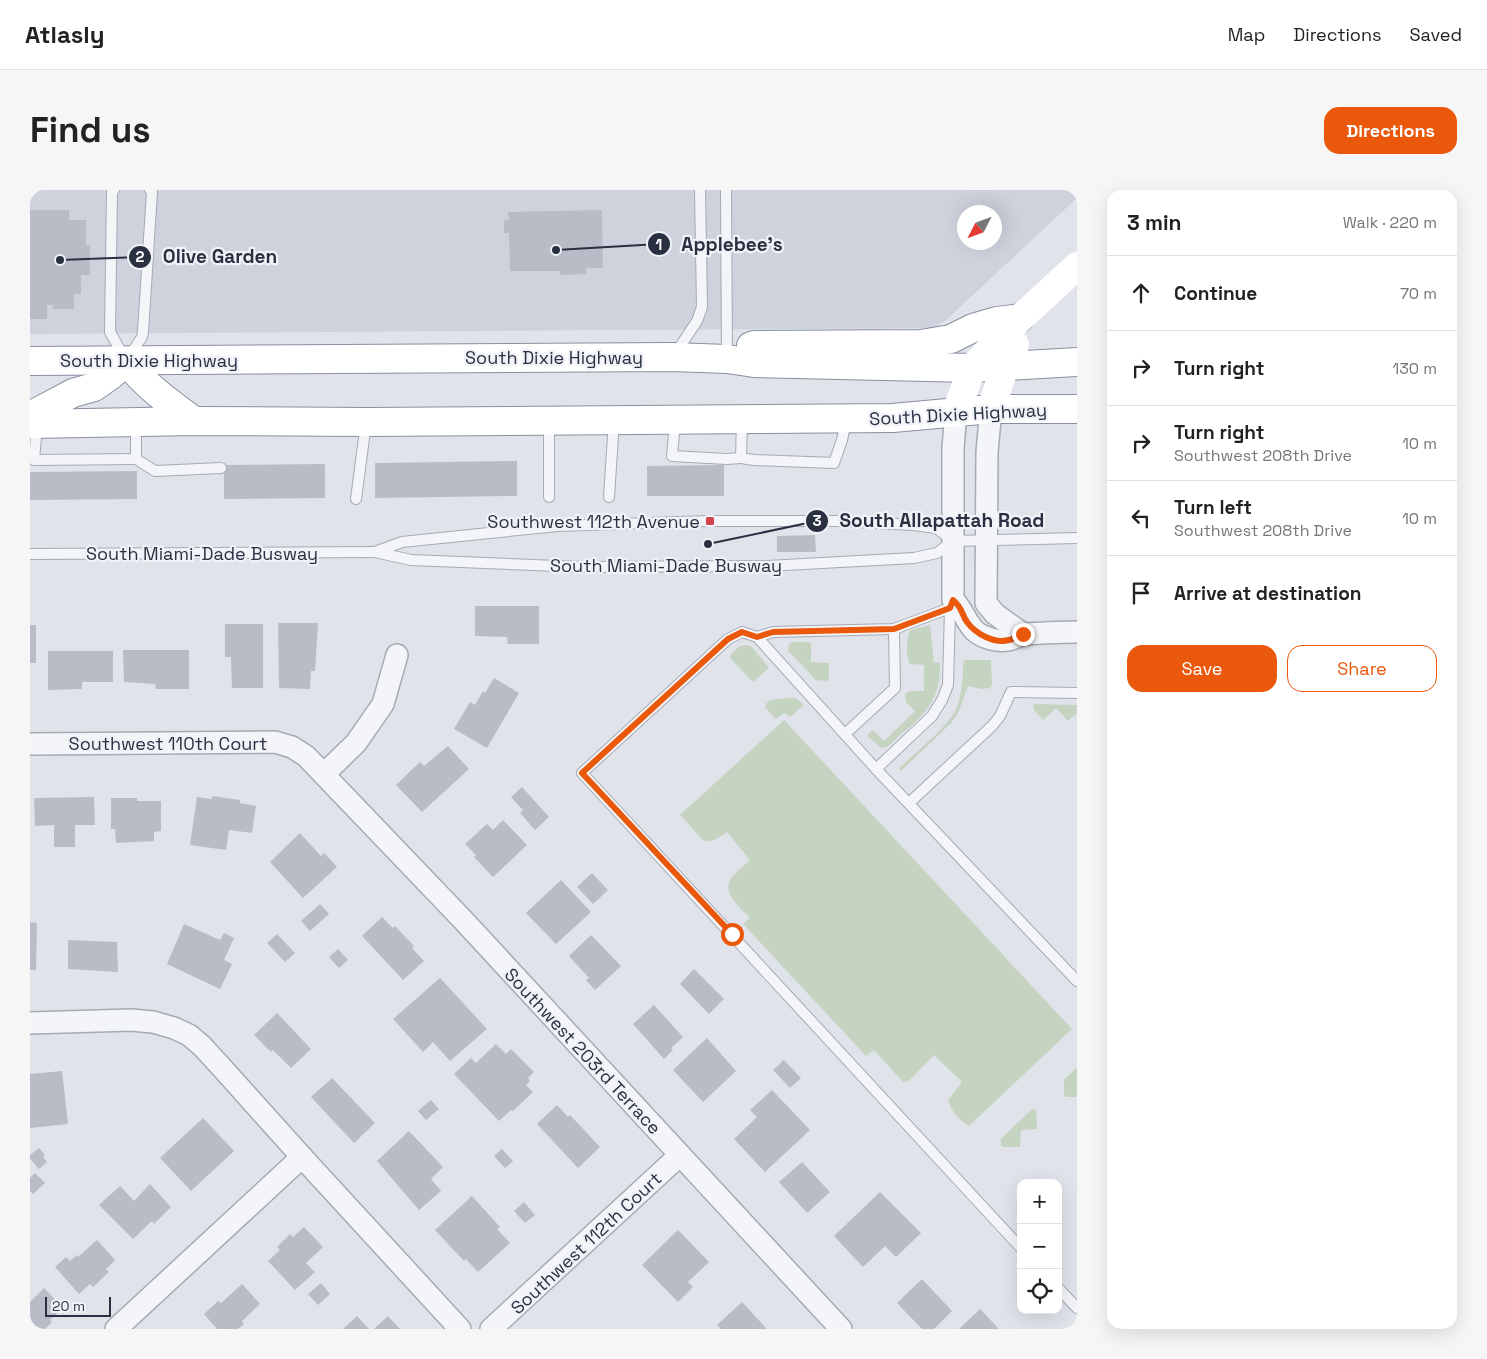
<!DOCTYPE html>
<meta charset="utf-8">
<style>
:root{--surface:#fff;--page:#f6f6f6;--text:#222;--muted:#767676;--line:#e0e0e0;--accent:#ea580c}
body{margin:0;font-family:"Space Grotesk",sans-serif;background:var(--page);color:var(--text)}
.controls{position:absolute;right:15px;bottom:15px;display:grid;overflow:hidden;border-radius:10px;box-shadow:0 5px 20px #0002}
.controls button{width:45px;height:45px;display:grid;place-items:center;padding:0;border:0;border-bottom:1px solid var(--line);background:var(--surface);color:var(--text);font:25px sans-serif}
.compass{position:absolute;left:927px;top:15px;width:45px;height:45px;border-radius:50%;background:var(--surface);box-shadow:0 5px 20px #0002;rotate:228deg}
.scale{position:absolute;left:15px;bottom:12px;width:66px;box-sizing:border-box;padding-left:5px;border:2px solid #293042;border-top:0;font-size:14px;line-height:18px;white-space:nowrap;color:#293042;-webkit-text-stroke:4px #f0f2f7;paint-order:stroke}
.stop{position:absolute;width:15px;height:15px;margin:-11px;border:4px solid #ea580c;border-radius:50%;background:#fff}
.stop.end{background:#ea580c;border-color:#fff;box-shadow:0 1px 5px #0008}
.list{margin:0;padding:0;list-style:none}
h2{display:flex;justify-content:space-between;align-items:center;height:65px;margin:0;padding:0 20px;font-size:21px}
h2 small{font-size:16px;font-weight:400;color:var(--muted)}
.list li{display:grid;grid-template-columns:32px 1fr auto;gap:15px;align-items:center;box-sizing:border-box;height:75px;padding:0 20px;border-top:1px solid var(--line)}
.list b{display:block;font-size:19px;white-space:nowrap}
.list p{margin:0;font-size:16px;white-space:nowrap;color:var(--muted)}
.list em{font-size:16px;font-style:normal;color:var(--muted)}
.actions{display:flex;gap:10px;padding:15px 20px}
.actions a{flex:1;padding:11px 0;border:1px solid var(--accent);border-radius:15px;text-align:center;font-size:18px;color:var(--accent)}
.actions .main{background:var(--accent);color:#fff}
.icon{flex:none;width:28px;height:28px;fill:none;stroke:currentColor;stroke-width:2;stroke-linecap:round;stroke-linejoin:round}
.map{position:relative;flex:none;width:1047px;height:1139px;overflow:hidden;border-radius:15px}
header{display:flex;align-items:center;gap:30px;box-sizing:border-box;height:70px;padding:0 25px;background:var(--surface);border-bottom:1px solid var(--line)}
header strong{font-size:24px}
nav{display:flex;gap:28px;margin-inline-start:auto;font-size:18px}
.intro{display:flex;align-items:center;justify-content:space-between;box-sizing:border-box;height:120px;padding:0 30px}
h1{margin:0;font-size:35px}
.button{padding:12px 22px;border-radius:15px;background:var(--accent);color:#fff;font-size:18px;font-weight:700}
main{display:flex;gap:30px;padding:0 30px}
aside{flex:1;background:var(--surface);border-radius:15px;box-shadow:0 5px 20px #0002}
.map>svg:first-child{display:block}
</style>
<header>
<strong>Atlasly</strong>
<nav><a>Map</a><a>Directions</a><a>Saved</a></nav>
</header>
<div class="intro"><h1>Find us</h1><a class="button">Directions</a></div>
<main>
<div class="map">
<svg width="1047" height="1139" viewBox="0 0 1047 1139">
<rect width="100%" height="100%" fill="#e0e3ea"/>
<path fill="#ced2dc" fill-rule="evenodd" d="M0,0H1047V8L915,131L903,138L0,144ZM934,22H964V52H934Z"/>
<g fill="#c5d4c1">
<path d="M900,435L904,472L910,473C911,518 887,529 857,557L851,558L838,547V544L843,540L854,551L885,521L876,512L875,504L880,501H894V475L880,474C875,466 877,452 879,442L881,440Z"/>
<polygon points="763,452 779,452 781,453 781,472 799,473 799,489 797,491 786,490 758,461 759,454"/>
<polygon points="717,455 722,457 739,478 724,491 722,491 700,468 701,464 710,456"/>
<path d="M935,470H961L962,495L960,498L951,499L938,496L928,523L922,532L871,581L869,578C884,564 918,537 926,519C932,505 933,489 933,473Z"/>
<path d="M758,508H766L773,514V516L760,527L754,523L745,529L735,517C737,508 749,509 758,508Z"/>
<polygon points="1005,514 1047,515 1047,523 1038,531 1026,518 1013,530 1004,520 1003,515"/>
<path d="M754,530L1042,839L939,936C928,930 922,922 918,910L932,892L904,865L879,891L873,892L844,860L836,866L713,734L720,728C710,717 690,702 702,687C707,681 714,676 720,670L697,642C689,647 684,652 674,651L650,625Z"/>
<polygon points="1047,877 1047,907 1036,907 1034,905 1034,890"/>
<polygon points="1002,919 1006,920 1007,939 991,940 990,957 974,957 971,955 971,949"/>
</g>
<g fill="#b8bcc7">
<polygon points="0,20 39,20 39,30 56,30 56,55 60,55 60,85 51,85 51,104 44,104 44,119 23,119 23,115 17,115 17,129 0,129"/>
<polygon points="572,20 573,78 556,78 557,84 530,85 530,81 480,81 479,43 474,43 474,30 479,29 478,22"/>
<polygon points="487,271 487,306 345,308 345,273"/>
<polygon points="295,274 295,308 194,309 194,275"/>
<polygon points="694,275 694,306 617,306 617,276"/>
<polygon points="107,281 107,309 0,310 0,282"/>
<polygon points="785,345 786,362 747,362 747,346"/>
<polygon points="445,416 509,416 509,454 478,454 477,447 445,446"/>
<polygon points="248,433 288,433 285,481 281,481 280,499 249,498"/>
<polygon points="195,434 233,434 233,498 202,498 201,467 195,467"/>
<rect x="0" y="435" width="6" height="38"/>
<polygon points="93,460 159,460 159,499 126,499 125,494 94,492"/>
<polygon points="18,461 83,461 83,492 52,492 52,499 18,500"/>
<polygon points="464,488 489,503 457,558 424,539 440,512 445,515 453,501 455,503"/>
<polygon points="418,556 439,579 392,622 366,595 390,572 394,576"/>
<polygon points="492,597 519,627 505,640 490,623 493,620 481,607"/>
<polygon points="182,606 210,610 210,613 226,616 222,643 199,640 196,660 160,655 167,607 182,609"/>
<polygon points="64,607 65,635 45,635 45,657 24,657 24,635 5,636 4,608"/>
<polygon points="81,608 107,608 107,611 131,611 131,641 124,642 124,651 86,653 85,639 81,639"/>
<polygon points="473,630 497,655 463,687 444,667 446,665 435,654 457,634 463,640"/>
<polygon points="270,643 291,666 294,663 307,677 273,708 240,672"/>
<polygon points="562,683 578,700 563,714 547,697"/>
<polygon points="531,690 561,722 526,754 496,723"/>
<polygon points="290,714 299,724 280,741 271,731"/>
<polygon points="352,727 363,738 365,736 384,756 382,758 394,771 373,790 332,746"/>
<polygon points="0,732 7,733 6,780 0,780"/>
<polygon points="154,734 190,750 194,743 204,748 194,770 202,774 190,799 137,774"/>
<polygon points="247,744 265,763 255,772 237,753"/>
<polygon points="561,745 591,776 565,800 556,790 559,788 539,766"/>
<polygon points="38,750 87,752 88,782 38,779"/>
<polygon points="308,759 318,770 309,778 299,767"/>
<polygon points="664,779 694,809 679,824 650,794"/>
<polygon points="410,788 457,839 420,871 403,852 393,862 363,829"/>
<polygon points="624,815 653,847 641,858 643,860 634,869 603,834"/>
<polygon points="247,823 281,859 261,878 243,860 241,862 224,845"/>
<polygon points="677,848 706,881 673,912 643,880"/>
<polygon points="466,854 476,864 481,859 504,882 498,888 500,891 496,895 503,902 483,921 481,920 469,931 424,884 441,868 446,873"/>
<polygon points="754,870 771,888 760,898 743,880"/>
<polygon points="32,881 38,934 0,938 0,884"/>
<polygon points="302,888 345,933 324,953 281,907"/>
<polygon points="742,900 780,940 735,982 704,949 727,927 720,920"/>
<polygon points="401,910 409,919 396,930 388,921"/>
<polygon points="527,915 538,927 540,925 570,957 548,978 507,934"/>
<polygon points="173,928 204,961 161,1001 130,968"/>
<polygon points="379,941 413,977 401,989 411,1001 389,1020 347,971"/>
<polygon points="9,958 15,965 13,967 17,972 9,979 0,969 0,965"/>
<polygon points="472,959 483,971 475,978 464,966"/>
<polygon points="772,972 800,1002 777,1023 749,992"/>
<polygon points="5,983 15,993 3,1004 0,1001 0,988"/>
<polygon points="120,994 141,1017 124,1034 122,1031 103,1049 69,1015 90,996 104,1011"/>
<polygon points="850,1002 891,1043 866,1067 855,1056 833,1077 804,1046"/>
<polygon points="442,1006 470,1037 467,1039 480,1053 448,1082 436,1069 434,1071 405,1040"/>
<polygon points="494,1012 505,1025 495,1033 484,1021"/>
<polygon points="274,1037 293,1057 276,1073 285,1082 265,1100 238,1071 250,1060 247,1057 260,1044 263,1047"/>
<polygon points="648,1040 679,1072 658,1092 663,1097 648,1112 612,1075"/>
<polygon points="67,1050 85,1070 76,1079 79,1082 63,1097 60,1094 49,1104 25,1077 36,1067 40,1071 47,1065 48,1067"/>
<polygon points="892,1089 922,1121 904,1139 892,1139 867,1113"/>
<polygon points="291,1093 300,1104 288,1115 278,1104"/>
<polygon points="212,1094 230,1114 212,1131 214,1134 208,1139 187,1139 174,1124 188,1111 191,1113"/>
<polygon points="14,1098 33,1118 20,1130 22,1132 15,1139 0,1139 0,1112"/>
<polygon points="712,1112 737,1139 691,1139 687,1135"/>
<polygon points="950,1119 969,1139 929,1139"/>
<polygon points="327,1126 339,1139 313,1139"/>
<polygon points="358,1126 370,1139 344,1139"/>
</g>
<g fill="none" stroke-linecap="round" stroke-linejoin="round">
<defs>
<g id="lane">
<polyline points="84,0 82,2 80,142 96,171 112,147 113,142 122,2 120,0"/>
<polyline points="696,0 697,168"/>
<polyline points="645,164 667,131 672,117 670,0"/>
<polyline points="712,230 711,268 724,270 804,273 812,250 816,230"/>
<polyline points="645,232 642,266 697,269 711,268"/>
<polyline points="106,233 106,269 125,281 191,278"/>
<polyline points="519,233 519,307"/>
<polyline points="7,235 4,270 106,269"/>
<polyline points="579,307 584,231"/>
<polyline points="326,309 336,233"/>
<polyline points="922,350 906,338 884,335 806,331 680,331 527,336 372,352 345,362 381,370 553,377 737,376 884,368 907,363 923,351 1047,348"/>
<polyline points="0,364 345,362"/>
<polyline points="727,447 743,442 864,439 920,418"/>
<polyline points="815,544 865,498 864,439"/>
<polyline points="846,579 902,526 912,510 918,495 920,418 923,410"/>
<polyline points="879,613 962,536 970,526 981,502 1047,503"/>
<polyline points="991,1058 552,583 698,449 712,442 727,447 846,579 1047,791"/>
<polyline points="1028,1098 1047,1118"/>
</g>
<g id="street">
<polyline points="961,219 957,262 956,413 965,424 993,444"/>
<path d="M926,222L923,258V410C933,419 935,431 945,441C953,448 968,452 978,450C984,449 990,445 996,444C1013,443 1030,442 1047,442"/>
<polyline points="0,554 245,552 262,557 276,566 434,731 811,1139"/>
<polyline points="294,584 326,553 353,514 367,465"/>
<polyline points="0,833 101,830 123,832 144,838 159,845 172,856 194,880 272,967 430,1139"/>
<polyline points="86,1139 272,967"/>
<polyline points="461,1139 649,966"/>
</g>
<g id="highway">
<polyline points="721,156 724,155 891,154 921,149 943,138 967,131 990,128"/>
<polyline points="0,171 643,167 697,169 724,173 942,178 1047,172"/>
<path d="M96,171C116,196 138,212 164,231"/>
<polyline points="0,226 43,203 64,197 81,185 96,171"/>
<polyline points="0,234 164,231 336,232 863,228 961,219 1047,219"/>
</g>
</defs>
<use href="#lane" stroke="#a5aab4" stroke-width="12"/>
<use href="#street" stroke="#a5aab4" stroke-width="24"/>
<use href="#highway" stroke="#8790a1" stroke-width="30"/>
<use href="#lane" stroke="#f3f5f8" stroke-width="10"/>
<use href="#street" stroke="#f3f5f8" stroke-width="21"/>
<g stroke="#fff" stroke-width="28">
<polyline points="961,219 975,176 985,155"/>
<polyline points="926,222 942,178 984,134 1047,76"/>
</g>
<use href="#highway" stroke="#fff" stroke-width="28"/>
</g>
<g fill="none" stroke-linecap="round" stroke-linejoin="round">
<path stroke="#ea580c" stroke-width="6" d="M702,744L552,583L698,449L712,442L727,447L743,442L864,439L920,418L923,410C932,417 931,423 937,432C946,444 964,454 979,450C984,449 989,446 993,444"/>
</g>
<rect fill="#d1434e" stroke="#f0f2f7" stroke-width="2" x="675" y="326" width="10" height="10" rx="2.5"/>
<g text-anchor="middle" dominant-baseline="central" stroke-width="4.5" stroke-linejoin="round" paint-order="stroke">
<g font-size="18" fill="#293042" stroke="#f0f2f7">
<text x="524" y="167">South Dixie Highway</text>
<text x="119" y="170">South Dixie Highway</text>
<text transform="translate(928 224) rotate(-3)">South Dixie Highway</text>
<text x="172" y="363">South Miami-Dade Busway</text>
<text x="636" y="375">South Miami-Dade Busway</text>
<text x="138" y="553">Southwest 110th Court</text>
<text transform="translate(553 861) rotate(47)">Southwest 203rd Terrace</text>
<text transform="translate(556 1053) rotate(-43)">Southwest 112th Court</text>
</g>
<g font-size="18" fill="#293042" stroke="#f0f2f7" text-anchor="end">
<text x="670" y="331">Southwest 112th Avenue</text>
</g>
</g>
<path fill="none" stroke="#293042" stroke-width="2" d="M526 60L629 54M30 70L110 67M678 354L787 331"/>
<g fill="#293042" stroke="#f0f2f7" stroke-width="2">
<circle cx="526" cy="60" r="5"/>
<circle cx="30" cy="70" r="5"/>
<circle cx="678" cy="354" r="5"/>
<circle cx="629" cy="54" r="12"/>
<circle cx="110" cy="67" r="12"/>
<circle cx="787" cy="331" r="12"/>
</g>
<g font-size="15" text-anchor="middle" font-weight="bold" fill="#fff">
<text x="629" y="60">1</text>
<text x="110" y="72">2</text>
<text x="787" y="336">3</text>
</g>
<g font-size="19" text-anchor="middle" font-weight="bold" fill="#293042" stroke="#f0f2f7" stroke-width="4.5" stroke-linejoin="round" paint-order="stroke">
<text x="702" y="61">Applebee's</text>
<text x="190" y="73">Olive Garden</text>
<text x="912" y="337">South Allapattah Road</text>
</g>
</svg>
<div class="controls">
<button>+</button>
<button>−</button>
<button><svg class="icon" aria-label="locate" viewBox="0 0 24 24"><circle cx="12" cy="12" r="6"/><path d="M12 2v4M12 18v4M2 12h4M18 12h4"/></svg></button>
</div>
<svg class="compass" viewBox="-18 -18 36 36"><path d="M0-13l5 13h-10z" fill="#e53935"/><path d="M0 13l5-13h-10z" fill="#767676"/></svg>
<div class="scale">20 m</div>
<div class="stop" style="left:702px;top:744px"></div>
<div class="stop end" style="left:993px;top:444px"></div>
</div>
<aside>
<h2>3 min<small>Walk · 220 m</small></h2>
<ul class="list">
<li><svg class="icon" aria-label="ahead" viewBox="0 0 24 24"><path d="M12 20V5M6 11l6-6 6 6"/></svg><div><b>Continue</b></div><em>70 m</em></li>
<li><svg class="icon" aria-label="right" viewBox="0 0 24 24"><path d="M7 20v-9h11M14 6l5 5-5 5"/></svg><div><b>Turn right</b></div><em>130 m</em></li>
<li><svg class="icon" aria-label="right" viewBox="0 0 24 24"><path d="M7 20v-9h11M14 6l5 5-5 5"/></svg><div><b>Turn right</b><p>Southwest 208th Drive</p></div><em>10 m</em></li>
<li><svg class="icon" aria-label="left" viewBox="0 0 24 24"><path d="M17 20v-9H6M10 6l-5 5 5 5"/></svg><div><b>Turn left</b><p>Southwest 208th Drive</p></div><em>10 m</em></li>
<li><svg class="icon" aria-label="arrive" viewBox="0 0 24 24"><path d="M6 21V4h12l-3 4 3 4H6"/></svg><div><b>Arrive at destination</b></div></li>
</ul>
<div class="actions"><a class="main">Save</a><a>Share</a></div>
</aside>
</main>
